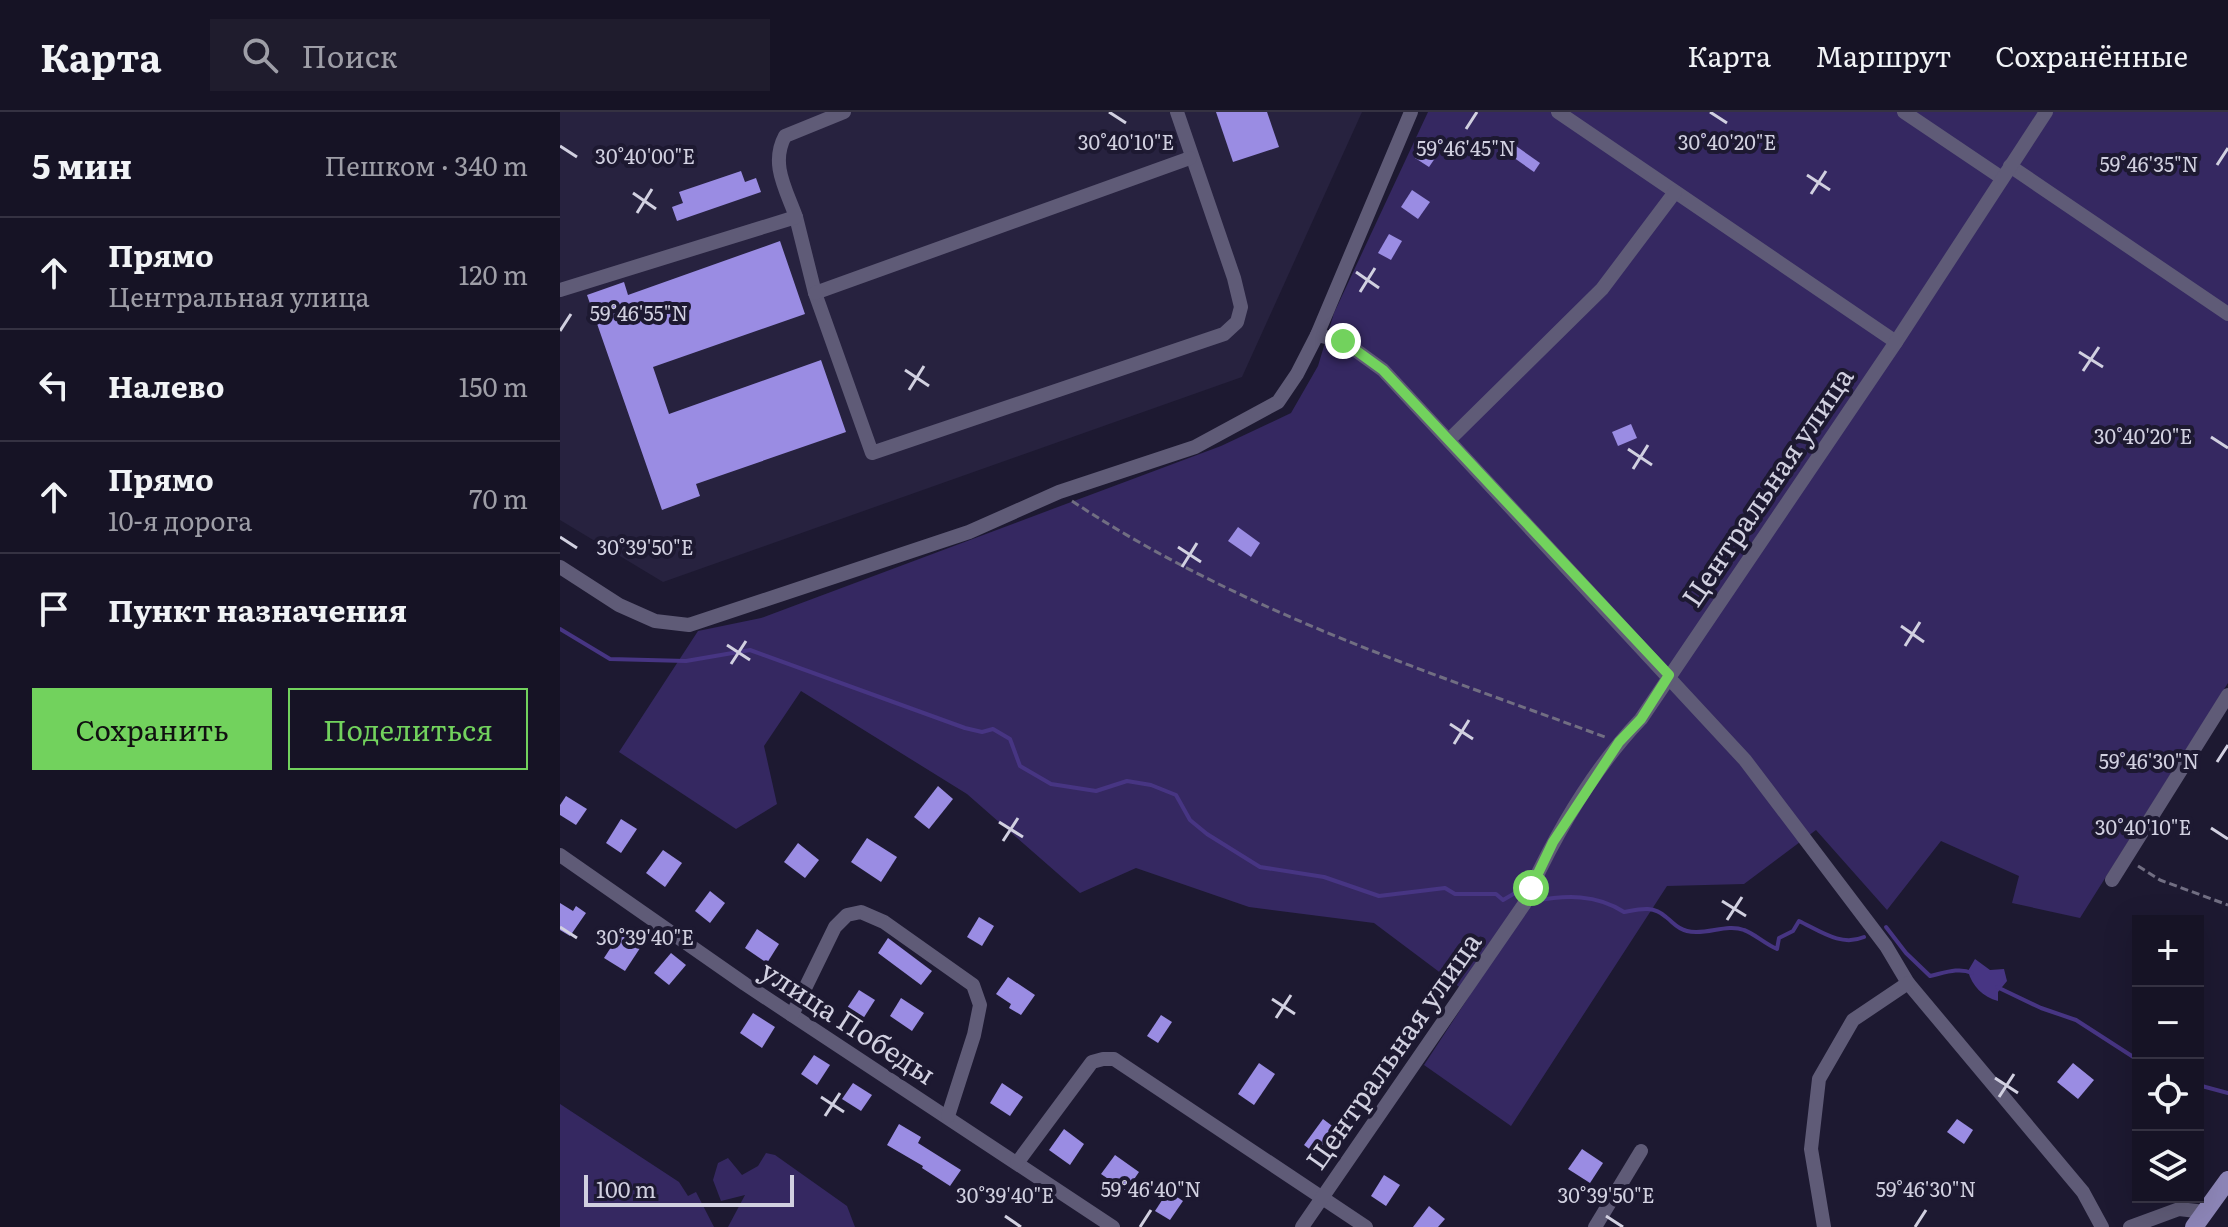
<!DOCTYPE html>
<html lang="ru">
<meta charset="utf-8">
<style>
:root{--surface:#161325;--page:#1f1c2d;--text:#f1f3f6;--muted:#9e9ea7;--line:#353242;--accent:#72d25d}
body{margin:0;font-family:Literata,serif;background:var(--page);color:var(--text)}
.controls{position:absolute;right:24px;bottom:24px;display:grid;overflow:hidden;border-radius:0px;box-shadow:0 8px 32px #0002}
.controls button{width:72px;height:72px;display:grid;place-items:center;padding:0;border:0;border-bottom:2px solid var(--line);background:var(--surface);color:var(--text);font:40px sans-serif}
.scale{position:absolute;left:24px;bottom:20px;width:210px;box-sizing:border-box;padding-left:8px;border:4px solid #d1d0e0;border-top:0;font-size:22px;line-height:28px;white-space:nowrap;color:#d1d0e0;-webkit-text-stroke:6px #1d1931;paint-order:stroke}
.stop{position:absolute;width:24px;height:24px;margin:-18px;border:6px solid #72d25d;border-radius:50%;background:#fff}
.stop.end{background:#72d25d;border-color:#fff;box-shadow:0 2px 8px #0008}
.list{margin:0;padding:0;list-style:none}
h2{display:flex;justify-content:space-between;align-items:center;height:104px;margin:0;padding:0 32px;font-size:34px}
h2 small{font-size:26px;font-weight:400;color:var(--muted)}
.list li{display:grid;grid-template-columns:52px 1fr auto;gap:24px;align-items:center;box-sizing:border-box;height:112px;padding:0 32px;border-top:2px solid var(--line)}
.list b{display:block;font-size:30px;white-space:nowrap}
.list p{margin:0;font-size:26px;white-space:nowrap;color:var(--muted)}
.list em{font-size:26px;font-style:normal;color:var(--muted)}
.actions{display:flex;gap:16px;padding:24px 32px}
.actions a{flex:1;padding:18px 0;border:2px solid var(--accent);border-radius:0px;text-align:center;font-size:28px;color:var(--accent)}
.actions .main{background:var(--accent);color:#111}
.icon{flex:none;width:44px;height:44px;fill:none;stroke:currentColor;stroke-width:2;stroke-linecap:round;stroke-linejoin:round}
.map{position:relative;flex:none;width:1668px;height:1115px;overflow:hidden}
header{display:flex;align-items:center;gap:48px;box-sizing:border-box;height:112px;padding:0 40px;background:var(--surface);border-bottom:2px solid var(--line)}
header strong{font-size:38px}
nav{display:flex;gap:44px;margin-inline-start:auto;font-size:28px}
.search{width:560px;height:72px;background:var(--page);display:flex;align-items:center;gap:20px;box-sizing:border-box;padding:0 28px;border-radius:0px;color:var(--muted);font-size:30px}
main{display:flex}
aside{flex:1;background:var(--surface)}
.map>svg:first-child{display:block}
</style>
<header>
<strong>Карта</strong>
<div class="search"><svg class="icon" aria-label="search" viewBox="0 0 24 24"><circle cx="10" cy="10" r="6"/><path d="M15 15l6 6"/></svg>Поиск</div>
<nav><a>Карта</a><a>Маршрут</a><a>Сохранённые</a></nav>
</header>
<main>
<aside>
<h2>5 мин<small>Пешком · 340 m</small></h2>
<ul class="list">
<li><svg class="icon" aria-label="ahead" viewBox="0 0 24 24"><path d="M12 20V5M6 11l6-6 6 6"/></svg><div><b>Прямо</b><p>Центральная улица</p></div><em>120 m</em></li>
<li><svg class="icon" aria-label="left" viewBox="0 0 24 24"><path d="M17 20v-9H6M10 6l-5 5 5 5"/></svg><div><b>Налево</b></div><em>150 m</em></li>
<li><svg class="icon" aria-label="ahead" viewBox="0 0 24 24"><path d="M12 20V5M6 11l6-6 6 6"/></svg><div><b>Прямо</b><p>10-я дорога</p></div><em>70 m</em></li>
<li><svg class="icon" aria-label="arrive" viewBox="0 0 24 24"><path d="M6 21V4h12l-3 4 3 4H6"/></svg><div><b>Пункт назначения</b></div></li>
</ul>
<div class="actions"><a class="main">Сохранить</a><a>Поделиться</a></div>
</aside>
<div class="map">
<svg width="1668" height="1115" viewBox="0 0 1668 1115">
<rect width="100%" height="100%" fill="#1d1931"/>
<polygon fill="#27223f" points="0,0 802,0 682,265 103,470 0,408"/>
<g fill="#352861">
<polygon points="868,0 1668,0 1668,571 1520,806 1452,791 1459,764 1381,729 1327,798 1256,718 1184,772 1107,774 951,1014 864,953 910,883 814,811 689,795 576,756 520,781 407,682 241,579 204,634 217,692 176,717 59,640 138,519 201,506 661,334 731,301 758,254 774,201"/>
<polygon points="0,992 119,1070 128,1084 136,1080 154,1115 0,1115"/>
<polygon points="206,1041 215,1043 287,1094 295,1115 168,1115 185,1083 161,1089 153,1068 158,1051 168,1046 182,1063 198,1054"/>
</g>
<path fill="#473583" d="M1415,847L1430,858L1444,857L1447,869L1438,880V889C1423,885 1412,874 1408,859Z"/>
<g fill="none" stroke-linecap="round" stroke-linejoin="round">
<g stroke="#473583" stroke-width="4">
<polyline points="0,517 50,547 126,549 190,538 405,616 422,620 433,617 450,627 460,654 491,672 536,679 567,669 591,673 616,683 630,708 647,722 700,755 764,765 819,784 885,776 895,782 936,782 943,788 962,777 964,780"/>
<path d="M974,789C1006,783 1036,782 1064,800C1080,797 1093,793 1106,805C1114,811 1116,816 1127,819C1146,824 1166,811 1184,818C1195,822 1205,832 1217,837L1219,826L1233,819L1239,809C1260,819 1281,835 1304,825"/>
<path d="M1326,815L1346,841L1370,864C1384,861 1399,855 1412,861"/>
<polyline points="1437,875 1481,896 1516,908 1578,948"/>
<polyline points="1638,973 1668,981"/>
</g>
</g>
<g fill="#9a8ce3">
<polygon points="656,0 707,0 719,35 673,50"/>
<polygon points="867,29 880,39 869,55 855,46"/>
<polygon points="956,34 980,51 974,60 950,43"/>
<polygon points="181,59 185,70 196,66 201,80 117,109 112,95 123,91 119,80"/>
<polygon points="852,78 870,90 858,107 841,95"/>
<polygon points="829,122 842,129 831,148 818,141"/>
<polygon points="220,129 245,202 93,255 109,302 261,248 286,320 136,372 140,384 102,398 27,183 64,170 68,183"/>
<polygon points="1071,312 1077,326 1058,334 1052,320"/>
<polygon points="678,415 700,431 691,445 668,429"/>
<polygon points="378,674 393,687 369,717 354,705"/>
<polygon points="6,684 27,697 16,713 0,703 0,693"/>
<polygon points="61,707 77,717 61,741 46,731"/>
<polygon points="307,726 337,745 321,770 291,750"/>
<polygon points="238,731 259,748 245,766 224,750"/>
<polygon points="103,738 122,751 105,775 86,761"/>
<polygon points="150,779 165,791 150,811 135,799"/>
<polygon points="0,791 13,799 16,794 26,801 10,824 0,818"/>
<polygon points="419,805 434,814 422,834 407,825"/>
<polygon points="63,817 84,830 65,859 44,846"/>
<polygon points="197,817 219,832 207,851 185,836"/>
<polygon points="328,826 372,859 361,873 318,841"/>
<polygon points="111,841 126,853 109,873 94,861"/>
<polygon points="448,865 475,883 461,903 449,896 451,892 436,882"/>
<polygon points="299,878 315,888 301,910 285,899"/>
<polygon points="341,886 364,901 352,919 330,904"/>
<polygon points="193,901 215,915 202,936 180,921"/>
<polygon points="601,903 612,910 598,931 587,924"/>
<polygon points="254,943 270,953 257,973 241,962"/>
<polygon points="699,951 715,962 694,993 678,982"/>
<polygon points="1513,951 1534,968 1518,987 1497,970"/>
<polygon points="293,971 312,983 301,999 282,987"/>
<polygon points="442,971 463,985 450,1004 430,991"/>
<polygon points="763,1007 775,1016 756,1042 744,1033"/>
<polygon points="1397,1007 1413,1018 1404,1032 1387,1020"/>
<polygon points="339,1012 361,1025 358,1031 401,1058 390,1074 362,1056 363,1054 327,1033"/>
<polygon points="504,1017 524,1032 510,1053 489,1038"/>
<polygon points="1022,1037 1043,1051 1030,1071 1008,1057"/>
<polygon points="555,1043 579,1060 566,1079 541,1062"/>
<polygon points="824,1063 840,1073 826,1094 811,1084"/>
<polygon points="608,1079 623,1089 610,1108 595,1099"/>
<polygon points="869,1094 885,1107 878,1115 853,1115"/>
</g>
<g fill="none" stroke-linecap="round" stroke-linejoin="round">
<g stroke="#716e82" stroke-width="3" stroke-dasharray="8 4" stroke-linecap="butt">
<path d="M512,389C675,497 863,558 1045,625"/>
<polyline points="1578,754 1600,768 1668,793"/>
</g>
<g stroke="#5f5b77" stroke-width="14">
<polyline points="998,0 1336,230"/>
<polyline points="1344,0 1442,66"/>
<polyline points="1450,54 1668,202"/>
<polyline points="236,105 255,181 312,341 664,222 677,210 681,195 674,166 617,0"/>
<path d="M0,178L236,105C226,77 210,52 225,24L284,0"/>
<polyline points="255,181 630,46"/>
<polyline points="757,223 783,229 823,258 1185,648 1326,834 1348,871 1523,1080 1542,1115"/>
<polyline points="889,328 1042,177 1115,80"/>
<polyline points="0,455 59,493 95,509 129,513 409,420 499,380 635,335 718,290 737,262 757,223 851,0"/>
<polyline points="0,743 185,872 553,1115"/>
<polyline points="1552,768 1668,583"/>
<path d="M971,776C999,716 1035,655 1081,607L1336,230L1486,0"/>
<polyline points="232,903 275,815 287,803 301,800 324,810 413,873 420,893 414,923 388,1004"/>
<polyline points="457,1051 532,950 543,947 554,947 806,1115"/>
<polyline points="742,1115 965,791"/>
<polyline points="1035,1115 1081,1039"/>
<polyline points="1264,1115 1251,1037 1259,967 1293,908 1348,871"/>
<polyline points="1570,1115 1619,1097 1645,1100"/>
</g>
<polyline stroke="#8d86b8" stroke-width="18" points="1634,1115 1668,1068"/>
</g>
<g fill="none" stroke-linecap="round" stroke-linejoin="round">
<polyline stroke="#72d25d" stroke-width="10" points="783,229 823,258 1109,563 1081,607 1059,630 993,730 971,776"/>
</g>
<path fill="none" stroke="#d1d0e0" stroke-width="3" d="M549,0L566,11M1150,0L1167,11M906,17L917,0M0,34L17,45M1657,53L1668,36M1247,63L1270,78M73,81L96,97M1251,82L1266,59M77,101L92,77M796,160L819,176M800,180L815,156M0,219L11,202M1519,240L1543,255M345,258L369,274M1523,259L1539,235M349,278L364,254M1651,325L1668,336M1068,337L1092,353M1073,357L1088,333M0,425L17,436M618,435L641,450M622,455L637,431M1341,514L1364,530M167,533L190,548M1345,534L1360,510M171,552L186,529M890,612L913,627M894,632L909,608M1657,650L1668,633M439,710L463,725M1651,716L1668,727M443,729L458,706M1162,789L1186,804M1167,808L1182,785M0,815L17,826M712,887L735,902M716,906L731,883M1435,966L1458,981M261,985L284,1000M1439,985L1454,962M265,1004L280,981M445,1104L461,1115M1046,1104L1063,1115M580,1115L591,1098M1355,1115L1366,1098"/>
<g text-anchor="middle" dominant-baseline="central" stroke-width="8" stroke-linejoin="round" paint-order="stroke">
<g font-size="28" fill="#d1d0e0" stroke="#1d1931">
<text transform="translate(1206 374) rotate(-56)">Центральная улица</text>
<text transform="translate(289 909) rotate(33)">улица Победы</text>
<text transform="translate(832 938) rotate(-55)">Центральная улица</text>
</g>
</g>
<g font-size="20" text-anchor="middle" fill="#d1d0e0" stroke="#1d1931" stroke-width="8" stroke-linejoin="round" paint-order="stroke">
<text x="566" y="38">30°40'10"E</text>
<text x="1167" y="38">30°40'20"E</text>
<text x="906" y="44">59°46'45"N</text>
<text x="85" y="52">30°40'00"E</text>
<text x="1589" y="60">59°46'35"N</text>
<text x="79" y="209">59°46'55"N</text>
<text x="1583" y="332">30°40'20"E</text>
<text x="85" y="443">30°39'50"E</text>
<text x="1589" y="657">59°46'30"N</text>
<text x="1583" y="723">30°40'10"E</text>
<text x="85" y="833">30°39'40"E</text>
<text x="591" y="1085">59°46'40"N</text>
<text x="1366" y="1085">59°46'30"N</text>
<text x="445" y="1091">30°39'40"E</text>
<text x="1046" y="1091">30°39'50"E</text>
</g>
</svg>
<div class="controls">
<button>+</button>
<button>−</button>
<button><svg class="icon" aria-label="locate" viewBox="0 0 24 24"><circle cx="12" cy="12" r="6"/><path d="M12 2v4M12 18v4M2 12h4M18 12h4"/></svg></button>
<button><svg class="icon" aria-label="layers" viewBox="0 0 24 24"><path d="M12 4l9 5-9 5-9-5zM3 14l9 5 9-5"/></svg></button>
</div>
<div class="scale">100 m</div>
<div class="stop" style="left:971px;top:776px"></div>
<div class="stop end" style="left:783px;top:229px"></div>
</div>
</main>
